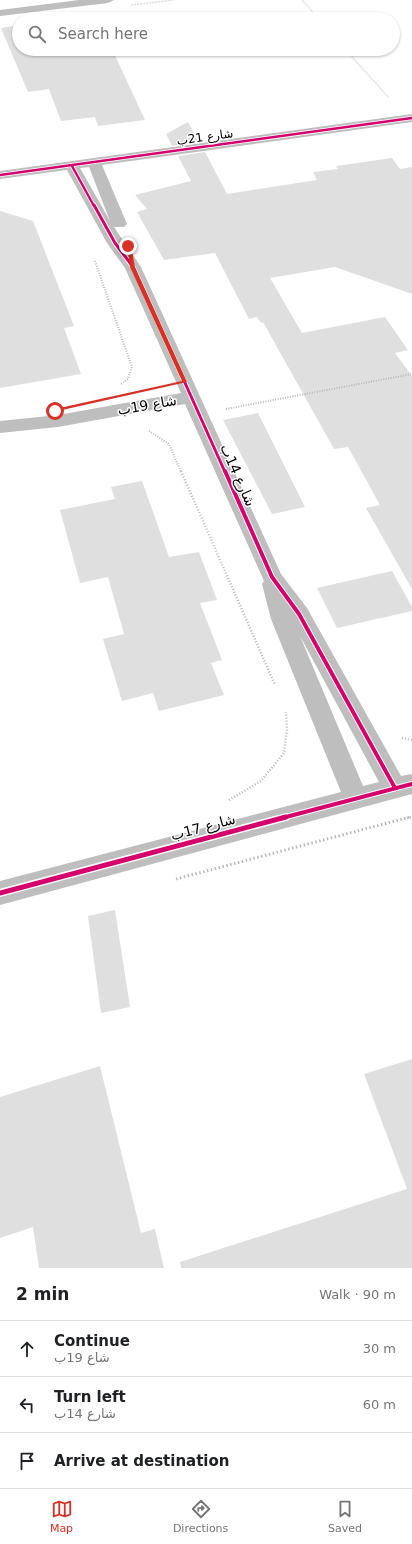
<!DOCTYPE html>
<meta charset="utf-8">
<style>
:root{--surface:#fff;--page:#f2f2f2;--text:#202124;--muted:#757577;--line:#e0e0e0;--accent:#d93025}
body{margin:0;font-family:"DejaVu Sans","Noto Sans Arabic",sans-serif;background:var(--page);color:var(--text)}
.stop{position:absolute;width:12px;height:12px;margin:-9px;border:3px solid #d93025;border-radius:50%;background:#fff}
.stop.end{background:#d93025;border-color:#fff;box-shadow:0 1px 4px #0008}
.list{margin:0;padding:0;list-style:none}
h2{display:flex;justify-content:space-between;align-items:center;height:52px;margin:0;padding:0 16px;font-size:17px}
h2 small{font-size:13px;font-weight:400;color:var(--muted)}
.list li{display:grid;grid-template-columns:26px 1fr auto;gap:12px;align-items:center;box-sizing:border-box;height:56px;padding:0 16px;border-top:1px solid var(--line)}
.list b{display:block;font-size:15px;white-space:nowrap}
.list p{margin:0;font-size:13px;white-space:nowrap;color:var(--muted)}
.list em{font-size:13px;font-style:normal;color:var(--muted)}
.icon{flex:none;width:22px;height:22px;fill:none;stroke:currentColor;stroke-width:2;stroke-linecap:round;stroke-linejoin:round}
.map{position:relative;flex:none;width:412px;height:1268px;overflow:hidden}
.search{position:absolute;background:var(--surface);box-shadow:0 1px 3px #0004;left:12px;right:12px;top:12px;height:44px;display:flex;align-items:center;gap:10px;box-sizing:border-box;padding:0 14px;border-radius:22px;color:var(--muted);font-size:15px}
.sheet{height:220px;background:var(--surface)}
nav{display:flex;justify-content:space-around;align-items:center;box-sizing:border-box;height:56px;border-top:1px solid var(--line);background:var(--surface);font-size:11px;color:var(--muted)}
nav a{display:grid;justify-items:center;gap:2px}
nav .on{color:var(--accent)}
.map>svg:first-child{display:block}
</style>
<div class="map">
<svg width="412" height="1268" viewBox="0 0 412 1268">
<rect width="100%" height="100%" fill="#fff"/>
<g fill="#dfdfdf">
<polygon points="19,25 19,49 112,49 145,120 98,126 95,117 61,121 49,89 28,92 1,28"/>
<polygon points="188,122 199,142 172,146 166,134"/>
<polygon points="205,152 227,194 317,180 313,172 338,169 336,166 392,158 400,169 412,167 412,294 335,267 270,278 302,333 385,317 408,350 395,353 412,376 412,589 366,508 380,505 348,447 334,449 263,322 261,323 257,317 249,319 215,253 164,260 137,212 147,209 135,195 191,181 178,156"/>
<polygon points="0,211 33,221 74,326 64,328 81,374 0,388"/>
<polygon points="258,413 305,507 272,514 223,420"/>
<polygon points="142,481 169,557 199,552 217,600 200,603 222,660 211,663 224,695 159,711 153,693 122,701 103,639 124,634 108,577 80,583 60,510 115,499 111,487"/>
<polygon points="392,571 412,607 412,611 337,628 317,588"/>
<polygon points="115,910 130,1007 101,1013 88,916"/>
<polygon points="412,1059 412,1268 181,1268 180,1262 407,1189 364,1074"/>
<polygon points="100,1066 141,1233 155,1229 164,1268 39,1268 33,1227 0,1238 0,1097"/>
</g>
<g fill="none" stroke-linecap="round" stroke-linejoin="round">
<g stroke="#b9b9b9" stroke-width="1.5" stroke-dasharray="0.5 1" stroke-linecap="butt">
<polyline points="302,0 319,19"/>
<polyline points="131,5 174,0"/>
<polyline points="345,49 389,98"/>
</g>
<g stroke="#b9b9b9" stroke-width="2" stroke-dasharray="1 1.5" stroke-linecap="butt">
<polyline points="95,261 132,367 128,379 121,384"/>
<polyline points="226,409 412,374"/>
<polyline points="149,431 169,444 181,472"/>
</g>
<g stroke="#b9b9b9" stroke-width="2.5" stroke-dasharray="1 2" stroke-linecap="butt">
<polyline points="181,471 275,685"/>
<polyline points="402,738 412,740"/>
<polyline points="229,800 261,781 284,753 287,730 286,712"/>
<polyline points="407,818 412,817"/>
</g>
<polyline stroke="#b9b9b9" stroke-width="3" stroke-dasharray="1.5 2.5" stroke-linecap="butt" points="176,879 410,817"/>
<g fill="#bebebe" fill-rule="evenodd">
<polygon points="79,0 114,0 108,3 0,16 0,10"/>
<path d="M412,114V122L102,165L127,224L124,227H114L141,267L281,574L307,608L401,776L412,774V794L0,905V881L341,792L271,619L262,584L264,581L185,404L58,427L0,433V421L58,415L181,393L125,268L107,243L67,170L0,179V171ZM89,167L110,221L80,168ZM300,636L379,782L363,786Z"/>
</g>
<defs>
<g id="cycleway-far3">
<polyline points="72,166 94,206"/>
<polyline points="0,175 412,118"/>
</g>
<polyline id="cycleway-far2" points="94,205 115,243 133,267 225,472"/>
<g id="cycleway-far1">
<polyline points="225,471 272,577 299,614 395,788"/>
<polyline points="282,818 412,784"/>
</g>
<polyline id="cycleway" points="0,893 286,817"/>
</defs>
<use href="#cycleway-far3" stroke="#fff" stroke-width="4"/>
<use href="#cycleway-far2" stroke="#fff" stroke-width="5"/>
<use href="#cycleway-far1" stroke="#fff" stroke-width="6"/>
<use href="#cycleway" stroke="#fff" stroke-width="8"/>
<use href="#cycleway-far3" stroke="#d6006c" stroke-width="2.5"/>
<use href="#cycleway-far2" stroke="#d6006c" stroke-width="3"/>
<use href="#cycleway-far1" stroke="#d6006c" stroke-width="4"/>
<use href="#cycleway" stroke="#d6006c" stroke-width="5"/>
</g>
<polygon fill="#d93025" points="127,245 131,246 135,267 187,382 53,412 55,409 182,381 130,267"/>
<g text-anchor="middle" dominant-baseline="central" stroke-width="3" stroke-linejoin="round" paint-order="stroke">
<g font-size="12" fill="#000" stroke="#fff">
<text transform="translate(205 137) rotate(-8)">شارع 21ب</text>
</g>
<g font-size="14" fill="#000" stroke="#fff">
<text transform="translate(147 405) rotate(-10)">شاع 19ب</text>
<text transform="translate(238 475) rotate(66)">شارع 14ب</text>
<text transform="translate(203 827) rotate(-15)">شارع 17ب</text>
</g>
</g>
</svg>
<div class="stop" style="left:55px;top:411px"></div>
<div class="stop end" style="left:128px;top:246px"></div>
<div class="search"><svg class="icon" aria-label="search" viewBox="0 0 24 24"><circle cx="10" cy="10" r="6"/><path d="M15 15l6 6"/></svg>Search here</div>
</div>
<section class="sheet">
<h2>2 min<small>Walk · 90 m</small></h2>
<ul class="list">
<li><svg class="icon" aria-label="ahead" viewBox="0 0 24 24"><path d="M12 20V5M6 11l6-6 6 6"/></svg><div><b>Continue</b><p>شاع 19ب</p></div><em>30 m</em></li>
<li><svg class="icon" aria-label="left" viewBox="0 0 24 24"><path d="M17 20v-9H6M10 6l-5 5 5 5"/></svg><div><b>Turn left</b><p>شارع 14ب</p></div><em>60 m</em></li>
<li><svg class="icon" aria-label="arrive" viewBox="0 0 24 24"><path d="M6 21V4h12l-3 4 3 4H6"/></svg><div><b>Arrive at destination</b></div></li>
</ul>
</section>
<nav>
<a class="on"><svg class="icon" aria-label="map" viewBox="0 0 24 24"><path d="M3 6l6-2 6 2 6-2v14l-6 2-6-2-6 2zM9 4v14M15 6v14"/></svg>Map</a>
<a><svg class="icon" aria-label="directions" viewBox="0 0 24 24"><path d="M12 3l9 9-9 9-9-9zM9 14v-3h6M13 9l2 2-2 2"/></svg>Directions</a>
<a><svg class="icon" aria-label="saved" viewBox="0 0 24 24"><path d="M7 4h10v16l-5-4-5 4z"/></svg>Saved</a>
</nav>
